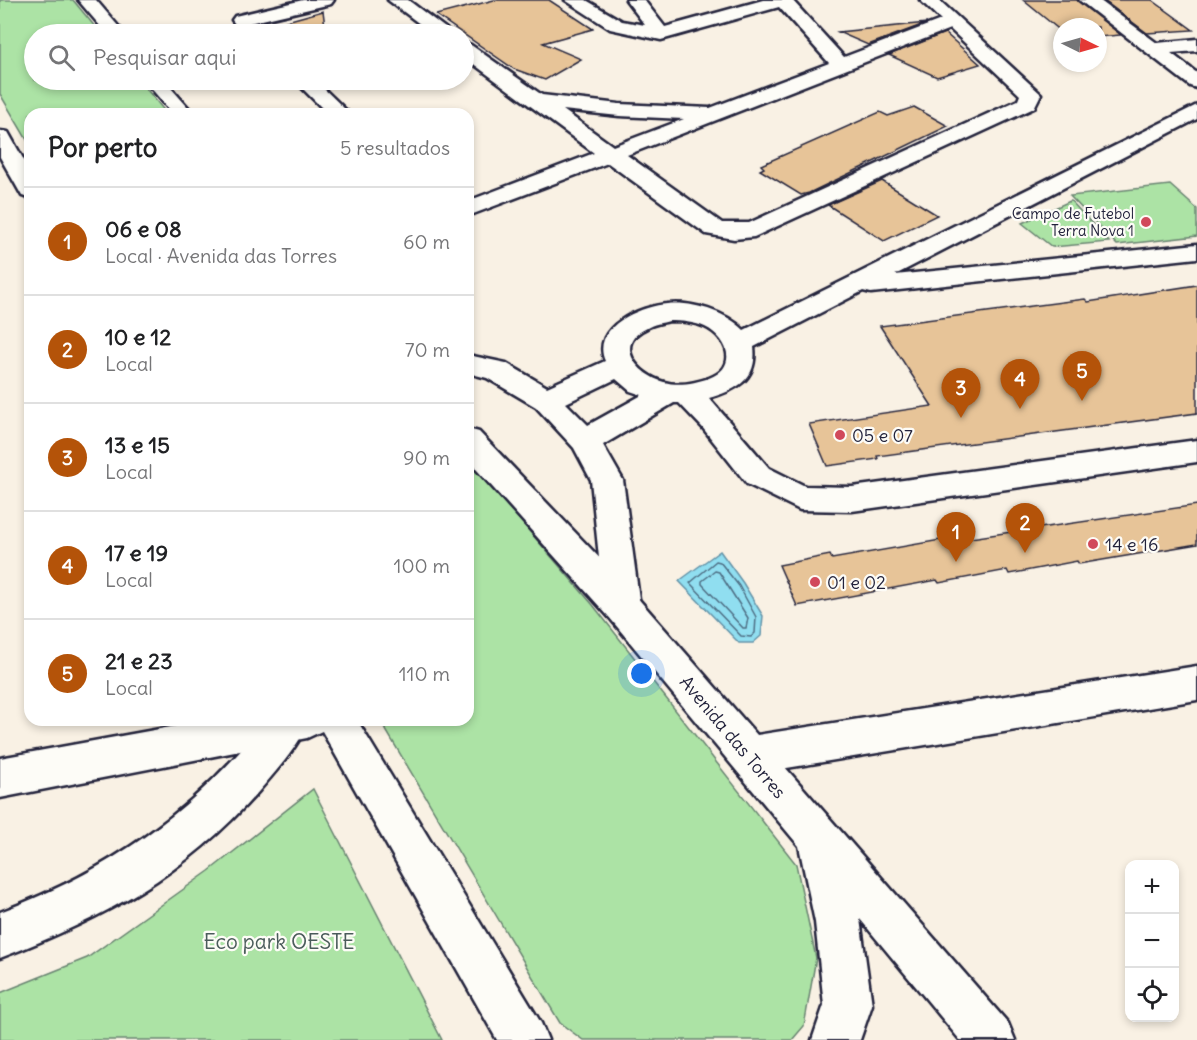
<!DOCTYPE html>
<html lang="pt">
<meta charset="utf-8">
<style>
:root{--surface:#fff;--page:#f6f6f6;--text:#202124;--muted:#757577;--line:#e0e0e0;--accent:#b45309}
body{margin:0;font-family:Delius,sans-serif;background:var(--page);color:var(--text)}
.controls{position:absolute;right:18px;bottom:18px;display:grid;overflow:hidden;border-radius:12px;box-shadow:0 3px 9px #0003}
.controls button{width:54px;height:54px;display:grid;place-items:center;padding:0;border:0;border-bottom:2px solid var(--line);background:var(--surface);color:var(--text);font:30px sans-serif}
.compass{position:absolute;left:1053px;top:18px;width:54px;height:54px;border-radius:50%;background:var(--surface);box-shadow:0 3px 9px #0003;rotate:95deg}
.you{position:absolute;left:642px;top:674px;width:21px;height:21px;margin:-15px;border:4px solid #fff;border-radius:50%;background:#1a73e8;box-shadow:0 0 0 9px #1a73e833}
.badge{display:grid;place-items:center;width:39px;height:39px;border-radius:50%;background:var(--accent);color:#fff;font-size:20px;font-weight:700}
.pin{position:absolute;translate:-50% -50px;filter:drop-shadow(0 2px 3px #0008)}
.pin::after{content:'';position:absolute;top:32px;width:21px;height:18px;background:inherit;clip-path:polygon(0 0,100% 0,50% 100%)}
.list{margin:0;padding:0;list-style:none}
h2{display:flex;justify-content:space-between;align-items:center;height:78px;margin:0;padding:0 24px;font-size:26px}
h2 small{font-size:20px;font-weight:400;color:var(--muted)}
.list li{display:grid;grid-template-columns:39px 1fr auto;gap:18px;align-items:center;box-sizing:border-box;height:108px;padding:0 24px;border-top:2px solid var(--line)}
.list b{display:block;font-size:22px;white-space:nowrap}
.list p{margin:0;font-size:20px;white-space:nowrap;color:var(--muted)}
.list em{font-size:20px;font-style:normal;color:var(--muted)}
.icon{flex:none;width:33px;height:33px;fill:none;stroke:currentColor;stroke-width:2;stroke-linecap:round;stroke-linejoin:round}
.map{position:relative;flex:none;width:1197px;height:1040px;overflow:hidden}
.search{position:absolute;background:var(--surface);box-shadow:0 3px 9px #0003;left:24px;top:24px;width:450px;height:66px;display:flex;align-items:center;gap:15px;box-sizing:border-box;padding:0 21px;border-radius:33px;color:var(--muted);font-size:22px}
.panel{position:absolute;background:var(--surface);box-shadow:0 3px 9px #0003;left:24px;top:108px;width:450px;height:618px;border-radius:18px}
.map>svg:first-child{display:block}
</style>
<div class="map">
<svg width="1197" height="1040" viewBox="0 0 1197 1040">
<rect width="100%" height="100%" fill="#f9f1e4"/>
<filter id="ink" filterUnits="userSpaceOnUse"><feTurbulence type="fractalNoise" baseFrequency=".0167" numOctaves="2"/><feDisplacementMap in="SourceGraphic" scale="12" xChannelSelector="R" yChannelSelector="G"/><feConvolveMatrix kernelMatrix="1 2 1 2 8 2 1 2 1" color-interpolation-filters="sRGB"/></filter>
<g filter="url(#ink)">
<g fill="#ace3a5" stroke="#678270" stroke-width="1.5">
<polygon points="0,0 73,0 101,34 34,34 34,80 139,80 167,114 30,114 30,145 0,94"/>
<polygon points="1170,185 1197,209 1197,236 1117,245 1070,196"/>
<polygon points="1070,201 1071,201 1109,242 1052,247 1022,223"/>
<polygon points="468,460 593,605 796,864 816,958 804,1026 792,1040 583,1040 560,1023 380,720 468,720"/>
<polygon points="313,789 442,1040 0,1040 0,993 87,958 209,871"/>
</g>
<polygon fill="#90def0" stroke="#6493a8" stroke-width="1.5" points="720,551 743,583 763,616 761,636 753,643 739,643 679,581"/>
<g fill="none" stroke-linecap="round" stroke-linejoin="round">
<g stroke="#4e6d83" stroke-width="1.5">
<polygon points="716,561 720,562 739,586 756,617 755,633 751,637 741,636 690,583"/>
<polygon points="715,571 719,572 748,618 746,628 743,628 702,584 702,581"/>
</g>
</g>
<g fill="#e7c498" stroke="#22223b" stroke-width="1.5">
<polygon points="494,0 549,0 593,29 543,43 581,59 545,80 514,69 436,15"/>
<polygon points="1023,0 1077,0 1121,35 1098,37 1098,27 1062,27 1062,32"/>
<polygon points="1103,0 1152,0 1193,30 1147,33"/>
<polygon points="323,11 326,34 284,34 272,25"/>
<polygon points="927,23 868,45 838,32"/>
<polygon points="945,33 980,64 937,77 889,55"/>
<polygon points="914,107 948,126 809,193 801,195 760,170 764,168 761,165 880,112 888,116"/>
<polygon points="882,181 937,215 884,241 828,205"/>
<polygon points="1197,285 1197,413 877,456 878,459 827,466 809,424 932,406 880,326 1085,299 1088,302"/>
<polygon points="1197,505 1197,544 1079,564 1077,561 1009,574 1007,570 939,583 937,580 797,606 779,565 830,555 832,559 969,535 971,538"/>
</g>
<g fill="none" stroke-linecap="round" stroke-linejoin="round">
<defs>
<g id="minor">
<polygon points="303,0 334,0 331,4 241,25 235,24 232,20 235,16"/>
<polygon points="388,0 408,0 453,34 433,34"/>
<path d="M565,0H586L622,21L645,25L626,0H644L665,27L763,0H792L844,57L941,20L920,0H939L1041,94L1034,108L754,237L734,239L706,234L608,163L468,216V201L594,153L464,57V43L471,45L542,95L619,104L710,108L829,63L779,7L661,40L610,29ZM950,29L1020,95L1018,100L749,223H722L627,155ZM563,110L619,116L684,119L613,146Z"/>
<polygon points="1079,0 1099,0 1157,43 1197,39 1197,51 1171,53 1197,73 1197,88 1190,86"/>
<polygon points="294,80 315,80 350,114 328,114"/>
<path d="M1197,105V119L895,275L1197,244V258L871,293L863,291L754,347C758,380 736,390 709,398L769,468L805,486L852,487L1197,440V462L852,511L800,510L747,484L702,427L679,403H674L603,445L623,480L640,606L635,617L622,621L609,617L604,606L591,480L574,448L536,407L487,378L468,373V355L506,363L547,387L605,361C590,327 641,306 667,304C692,301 726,312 744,330ZM669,321C681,321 694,322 705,327C728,338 739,367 709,378C695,383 678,386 664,382C638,375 612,344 647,328C653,324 662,323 669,321ZM616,379L630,391L642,395L588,425L566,403Z"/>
<polygon points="1197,666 1197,700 751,774 737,768 731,755 737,742 751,736"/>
<path d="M267,720H306L308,724C296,749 277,770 259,791C185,875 104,918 0,958V912C110,871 193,812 267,720Z"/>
</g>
<g id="major">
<polygon points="78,0 96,0 125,34 107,34"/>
<polygon points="144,80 164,80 194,114 173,114"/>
<polygon points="0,131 8,132 30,171 30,198 22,196 0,157"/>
<polygon points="468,429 479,432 635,595 1008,1023 1015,1040 960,1040 860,919 872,1005 860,1040 812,1040 824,1005 815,922 799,846 609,617 468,460"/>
<polygon points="209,720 357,720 541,1023 548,1040 497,1040 322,731 307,738 0,798 0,758"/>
</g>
</defs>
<use href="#minor" stroke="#22223b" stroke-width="5"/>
<use href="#major" stroke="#22223b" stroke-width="5"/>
<use href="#minor" fill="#fdfcf7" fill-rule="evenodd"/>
<use href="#major" fill="#fdfcf7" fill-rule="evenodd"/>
</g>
</g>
<g fill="#d1495b" stroke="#fdfcf7" stroke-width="2">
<circle cx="1146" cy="222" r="6"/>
<circle cx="840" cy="435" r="6"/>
<circle cx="1093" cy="544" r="6"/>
<circle cx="815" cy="582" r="6"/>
</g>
<g text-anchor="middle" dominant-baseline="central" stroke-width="4.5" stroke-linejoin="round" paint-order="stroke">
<g font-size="15" fill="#22223b" stroke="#fdfcf7" text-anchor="end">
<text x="1134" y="213">Campo de Futebol<tspan x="1134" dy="17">Terra Nova 1</tspan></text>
</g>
<g font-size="18" fill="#22223b" stroke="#fdfcf7" text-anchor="start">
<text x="852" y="435">05 e 07</text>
<text x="1105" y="544">14 e 16</text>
<text x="827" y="582">01 e 02</text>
</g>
<g font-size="18" fill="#22223b" stroke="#fdfcf7">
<text transform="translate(733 737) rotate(50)">Avenida das Torres</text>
</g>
<g font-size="21" fill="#4b5c5b" stroke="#fdfcf7">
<text x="279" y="941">Eco park OESTE</text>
</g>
</g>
</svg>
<div class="controls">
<button>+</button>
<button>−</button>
<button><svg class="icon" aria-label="locate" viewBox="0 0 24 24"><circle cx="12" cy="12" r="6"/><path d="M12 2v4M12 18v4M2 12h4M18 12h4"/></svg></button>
</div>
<svg class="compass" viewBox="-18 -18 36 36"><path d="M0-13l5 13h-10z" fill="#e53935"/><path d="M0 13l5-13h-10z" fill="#757577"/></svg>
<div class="you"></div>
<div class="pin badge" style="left:956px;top:562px">1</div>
<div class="pin badge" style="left:1025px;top:553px">2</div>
<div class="pin badge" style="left:961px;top:418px">3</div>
<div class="pin badge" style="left:1020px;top:409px">4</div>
<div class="pin badge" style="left:1082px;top:401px">5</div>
<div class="search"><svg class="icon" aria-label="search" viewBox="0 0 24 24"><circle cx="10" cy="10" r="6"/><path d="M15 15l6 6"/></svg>Pesquisar aqui</div>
<section class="panel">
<h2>Por perto<small>5 resultados</small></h2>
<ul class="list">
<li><span class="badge">1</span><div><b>06 e 08</b><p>Local · Avenida das Torres</p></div><em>60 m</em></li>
<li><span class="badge">2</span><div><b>10 e 12</b><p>Local</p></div><em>70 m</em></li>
<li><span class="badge">3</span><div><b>13 e 15</b><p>Local</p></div><em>90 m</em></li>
<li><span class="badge">4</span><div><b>17 e 19</b><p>Local</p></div><em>100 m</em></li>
<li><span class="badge">5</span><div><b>21 e 23</b><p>Local</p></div><em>110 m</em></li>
</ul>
</section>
</div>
